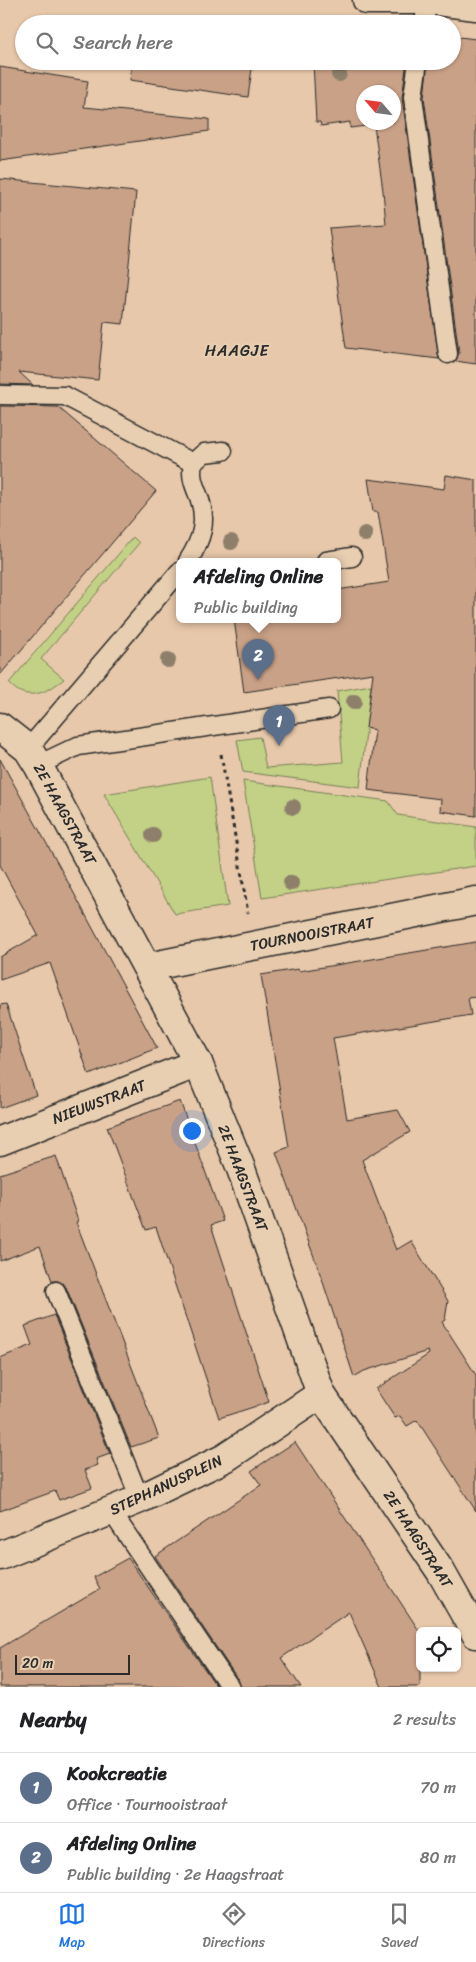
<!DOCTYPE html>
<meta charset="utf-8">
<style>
:root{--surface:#fff;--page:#f6f6f6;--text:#202124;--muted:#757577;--line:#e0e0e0;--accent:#1a73e8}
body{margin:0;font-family:Sriracha,sans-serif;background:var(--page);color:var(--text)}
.controls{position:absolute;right:15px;bottom:15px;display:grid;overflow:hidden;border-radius:8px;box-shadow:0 1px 4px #0004}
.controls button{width:45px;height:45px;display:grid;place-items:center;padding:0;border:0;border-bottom:1px solid var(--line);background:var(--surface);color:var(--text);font:25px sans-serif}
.compass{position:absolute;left:356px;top:85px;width:45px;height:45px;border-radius:50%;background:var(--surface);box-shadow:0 1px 4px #0004;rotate:298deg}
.scale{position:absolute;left:15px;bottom:12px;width:115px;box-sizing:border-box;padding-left:5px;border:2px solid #2b2b2b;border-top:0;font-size:14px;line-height:18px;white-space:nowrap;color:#2b2b2b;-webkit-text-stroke:4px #e9cfb1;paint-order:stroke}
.you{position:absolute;left:191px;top:1130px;width:18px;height:18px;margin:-12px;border:4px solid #fff;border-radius:50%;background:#1a73e8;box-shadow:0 0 0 8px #1a73e833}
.badge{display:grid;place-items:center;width:32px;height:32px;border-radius:50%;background:var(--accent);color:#fff;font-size:16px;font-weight:700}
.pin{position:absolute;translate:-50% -41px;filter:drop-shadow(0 1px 2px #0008)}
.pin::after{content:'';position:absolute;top:26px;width:18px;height:15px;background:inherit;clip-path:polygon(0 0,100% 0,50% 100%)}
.popup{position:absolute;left:176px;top:558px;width:165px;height:65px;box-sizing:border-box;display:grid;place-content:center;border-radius:8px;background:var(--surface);filter:drop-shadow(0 1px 4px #0005);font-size:16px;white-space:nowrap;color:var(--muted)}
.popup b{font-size:19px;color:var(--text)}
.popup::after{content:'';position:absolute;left:50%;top:100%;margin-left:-10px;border:10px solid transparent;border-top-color:var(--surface)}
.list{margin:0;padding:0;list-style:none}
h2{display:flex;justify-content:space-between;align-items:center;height:65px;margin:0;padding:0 20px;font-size:21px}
h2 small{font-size:16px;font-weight:400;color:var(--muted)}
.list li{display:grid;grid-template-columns:32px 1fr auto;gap:15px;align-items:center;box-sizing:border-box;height:70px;padding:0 20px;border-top:1px solid var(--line)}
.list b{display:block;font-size:19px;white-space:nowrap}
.list p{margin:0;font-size:16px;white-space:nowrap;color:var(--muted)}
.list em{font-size:16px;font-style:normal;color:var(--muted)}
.icon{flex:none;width:28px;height:28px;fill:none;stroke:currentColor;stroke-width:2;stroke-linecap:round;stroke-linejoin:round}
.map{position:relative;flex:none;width:476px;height:1687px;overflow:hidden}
.search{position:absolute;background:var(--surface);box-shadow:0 1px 4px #0004;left:15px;right:15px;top:15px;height:55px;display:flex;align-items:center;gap:12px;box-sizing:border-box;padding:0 18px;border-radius:28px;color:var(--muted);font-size:19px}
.sheet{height:205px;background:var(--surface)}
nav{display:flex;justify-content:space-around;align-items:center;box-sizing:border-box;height:70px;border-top:1px solid var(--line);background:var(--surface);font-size:14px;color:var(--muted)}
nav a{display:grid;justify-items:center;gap:2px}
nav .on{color:var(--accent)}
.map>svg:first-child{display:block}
</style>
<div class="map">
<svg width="476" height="1687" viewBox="0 0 476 1687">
<rect width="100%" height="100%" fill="#e8c8aa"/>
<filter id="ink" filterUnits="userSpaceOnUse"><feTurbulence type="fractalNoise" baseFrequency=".02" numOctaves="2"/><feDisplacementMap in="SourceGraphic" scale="10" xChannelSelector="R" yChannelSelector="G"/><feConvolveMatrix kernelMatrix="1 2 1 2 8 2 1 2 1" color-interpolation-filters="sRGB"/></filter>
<g filter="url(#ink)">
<g fill="#c2d185" stroke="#767e58">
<path d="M133,537L139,543L41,659L64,679C46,693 26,703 9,683Z"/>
<polygon points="371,685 360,787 243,772 237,740 260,737 266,768 343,762 337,691"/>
<polygon points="210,777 228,906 175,914 104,794"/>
<polygon points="243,781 388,801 398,815 476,827 476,866 262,898"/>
</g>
<g fill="#c9a187" stroke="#2b2b2b" fill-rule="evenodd">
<polygon points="311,21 340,24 311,24"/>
<polygon points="452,36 476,39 476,364 455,361 459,353 424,97 428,61 452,61"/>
<polygon points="132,61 253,61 248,97 130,80"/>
<path d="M313,61H407L402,98L439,359L346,348L329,228L386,224L383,191L374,125L350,128V122L321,126L320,122H316ZM364,92H394V122H364Z"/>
<polygon points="0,67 88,81 84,107 209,119 209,131 0,161"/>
<polygon points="0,179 136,192 123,324 104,322 98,380 19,372 33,385 0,384"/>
<polygon points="0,406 58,407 156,491 0,675"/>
<polygon points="446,475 476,480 476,816 440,811 441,799 368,790 375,730 366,728 373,673 244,692 234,619 337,619 337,590 389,582 378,512 373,512 368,479 444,489"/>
<polygon points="0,759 69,884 157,1048 89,1075 50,963 0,980 0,957 38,935 0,865"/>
<polygon points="476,942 476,997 468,998 471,1015 333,1038 347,1119 398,1110 410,1132 362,1160 396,1250 411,1241 448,1301 445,1320 442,1322 476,1375 476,1511 417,1420 407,1426 400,1416 395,1418 376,1389 429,1354 428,1351 364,1371 354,1377 322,1279 276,1152 289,1147 261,975 298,969 299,971"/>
<polygon points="6,1004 36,1095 0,1108 0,1005"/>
<polygon points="180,1101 223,1221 211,1225 269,1402 219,1418 156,1227 146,1230 107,1127"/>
<polygon points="56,1156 78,1221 76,1222 159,1438 131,1447 66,1287 58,1281 52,1281 40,1246 0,1261 0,1174"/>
<polygon points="54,1315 110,1454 96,1459 98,1465 85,1470 92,1488 59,1500 55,1491 0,1511 0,1358 32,1345 25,1326"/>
<polygon points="295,1442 420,1632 420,1687 382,1687 349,1612 281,1658 301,1687 241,1687 239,1681 155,1556 261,1485 251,1471"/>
<polygon points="128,1558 217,1687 0,1687 0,1648 100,1589 94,1577"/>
</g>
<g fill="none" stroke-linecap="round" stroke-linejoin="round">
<defs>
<g id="lane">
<polyline points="424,24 427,0"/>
<polyline points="418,61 413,97 448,354"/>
<polyline points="0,395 65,396 193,463"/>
<path d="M188,561C201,541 208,522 199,497C194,485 190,476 193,463L204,453L223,451"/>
<polyline points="326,561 352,557"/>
<polyline points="28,749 179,572"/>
<polyline points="38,765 78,746 329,709"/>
<polyline points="56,1291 140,1499"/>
<polyline points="111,1511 230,1687"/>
</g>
<g id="street">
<polyline points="367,0 414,0"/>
<polyline points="429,0 476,6"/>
<polyline points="0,727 28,749 38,765 198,1063 240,1166 321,1394 441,1572 476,1634"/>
<polyline points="148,967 476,901"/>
<polyline points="0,1141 198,1063"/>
<polyline points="0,1556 140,1499 225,1458 321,1394"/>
</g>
</defs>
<use href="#lane" stroke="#2b2b2b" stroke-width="21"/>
<use href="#street" stroke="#2b2b2b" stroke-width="31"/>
<polyline stroke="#2b2b2b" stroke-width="3" stroke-dasharray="4 4" stroke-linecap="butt" points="221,754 248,913"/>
<use href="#lane" stroke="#e9cfb1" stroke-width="18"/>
<use href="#street" stroke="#e9cfb1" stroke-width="28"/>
</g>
<g fill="#8d7f6b">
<circle cx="339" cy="74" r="8"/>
<circle cx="365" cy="534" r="8"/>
<circle cx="231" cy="542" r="8"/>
<circle cx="168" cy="660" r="8"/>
<circle cx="354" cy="702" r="8"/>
<circle cx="293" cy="807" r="8"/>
<circle cx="153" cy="835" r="8"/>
<circle cx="291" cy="883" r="8"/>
</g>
</g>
<g text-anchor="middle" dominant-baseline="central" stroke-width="4" stroke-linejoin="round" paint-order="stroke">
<g font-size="15" fill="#2b2b2b" stroke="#e9cfb1">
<text transform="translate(65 814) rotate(61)">2E HAAGSTRAAT</text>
<text transform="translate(312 934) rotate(-11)">TOURNOOISTRAAT</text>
<text transform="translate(99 1102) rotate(-21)">NIEUWSTRAAT</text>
<text transform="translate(243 1178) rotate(69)">2E HAAGSTRAAT</text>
<text transform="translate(166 1485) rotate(-25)">STEPHANUSPLEIN</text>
<text transform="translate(418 1539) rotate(57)">2E HAAGSTRAAT</text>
</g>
<g font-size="16" letter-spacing="1" fill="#2b2b2b" stroke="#e9cfb1">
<text x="237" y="350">HAAGJE</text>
</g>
</g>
</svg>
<div class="controls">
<button><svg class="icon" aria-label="locate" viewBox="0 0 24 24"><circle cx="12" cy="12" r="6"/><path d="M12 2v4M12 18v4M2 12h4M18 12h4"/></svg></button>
</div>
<svg class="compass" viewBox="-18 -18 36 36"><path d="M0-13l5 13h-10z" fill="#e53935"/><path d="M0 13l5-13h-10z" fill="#757577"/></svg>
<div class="scale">20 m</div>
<div class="you"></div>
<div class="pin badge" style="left:279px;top:746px;background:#5c6f8a">1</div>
<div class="pin badge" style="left:258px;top:680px;background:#5c6f8a">2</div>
<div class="popup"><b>Afdeling Online</b>Public building</div>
<div class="search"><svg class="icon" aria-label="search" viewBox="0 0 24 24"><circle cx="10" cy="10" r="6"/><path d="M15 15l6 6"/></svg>Search here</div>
</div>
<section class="sheet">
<h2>Nearby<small>2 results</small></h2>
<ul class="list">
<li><span class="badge" style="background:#5c6f8a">1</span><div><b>Kookcreatie</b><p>Office · Tournooistraat</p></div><em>70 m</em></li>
<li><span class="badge" style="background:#5c6f8a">2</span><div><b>Afdeling Online</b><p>Public building · 2e Haagstraat</p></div><em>80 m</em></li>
</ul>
</section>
<nav>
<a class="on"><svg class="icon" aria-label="map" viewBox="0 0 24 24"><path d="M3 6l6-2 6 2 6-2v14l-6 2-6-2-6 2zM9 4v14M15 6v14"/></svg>Map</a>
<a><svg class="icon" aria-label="directions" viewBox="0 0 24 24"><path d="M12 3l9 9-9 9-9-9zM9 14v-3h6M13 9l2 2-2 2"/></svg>Directions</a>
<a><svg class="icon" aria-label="saved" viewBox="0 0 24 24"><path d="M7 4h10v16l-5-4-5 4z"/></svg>Saved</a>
</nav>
